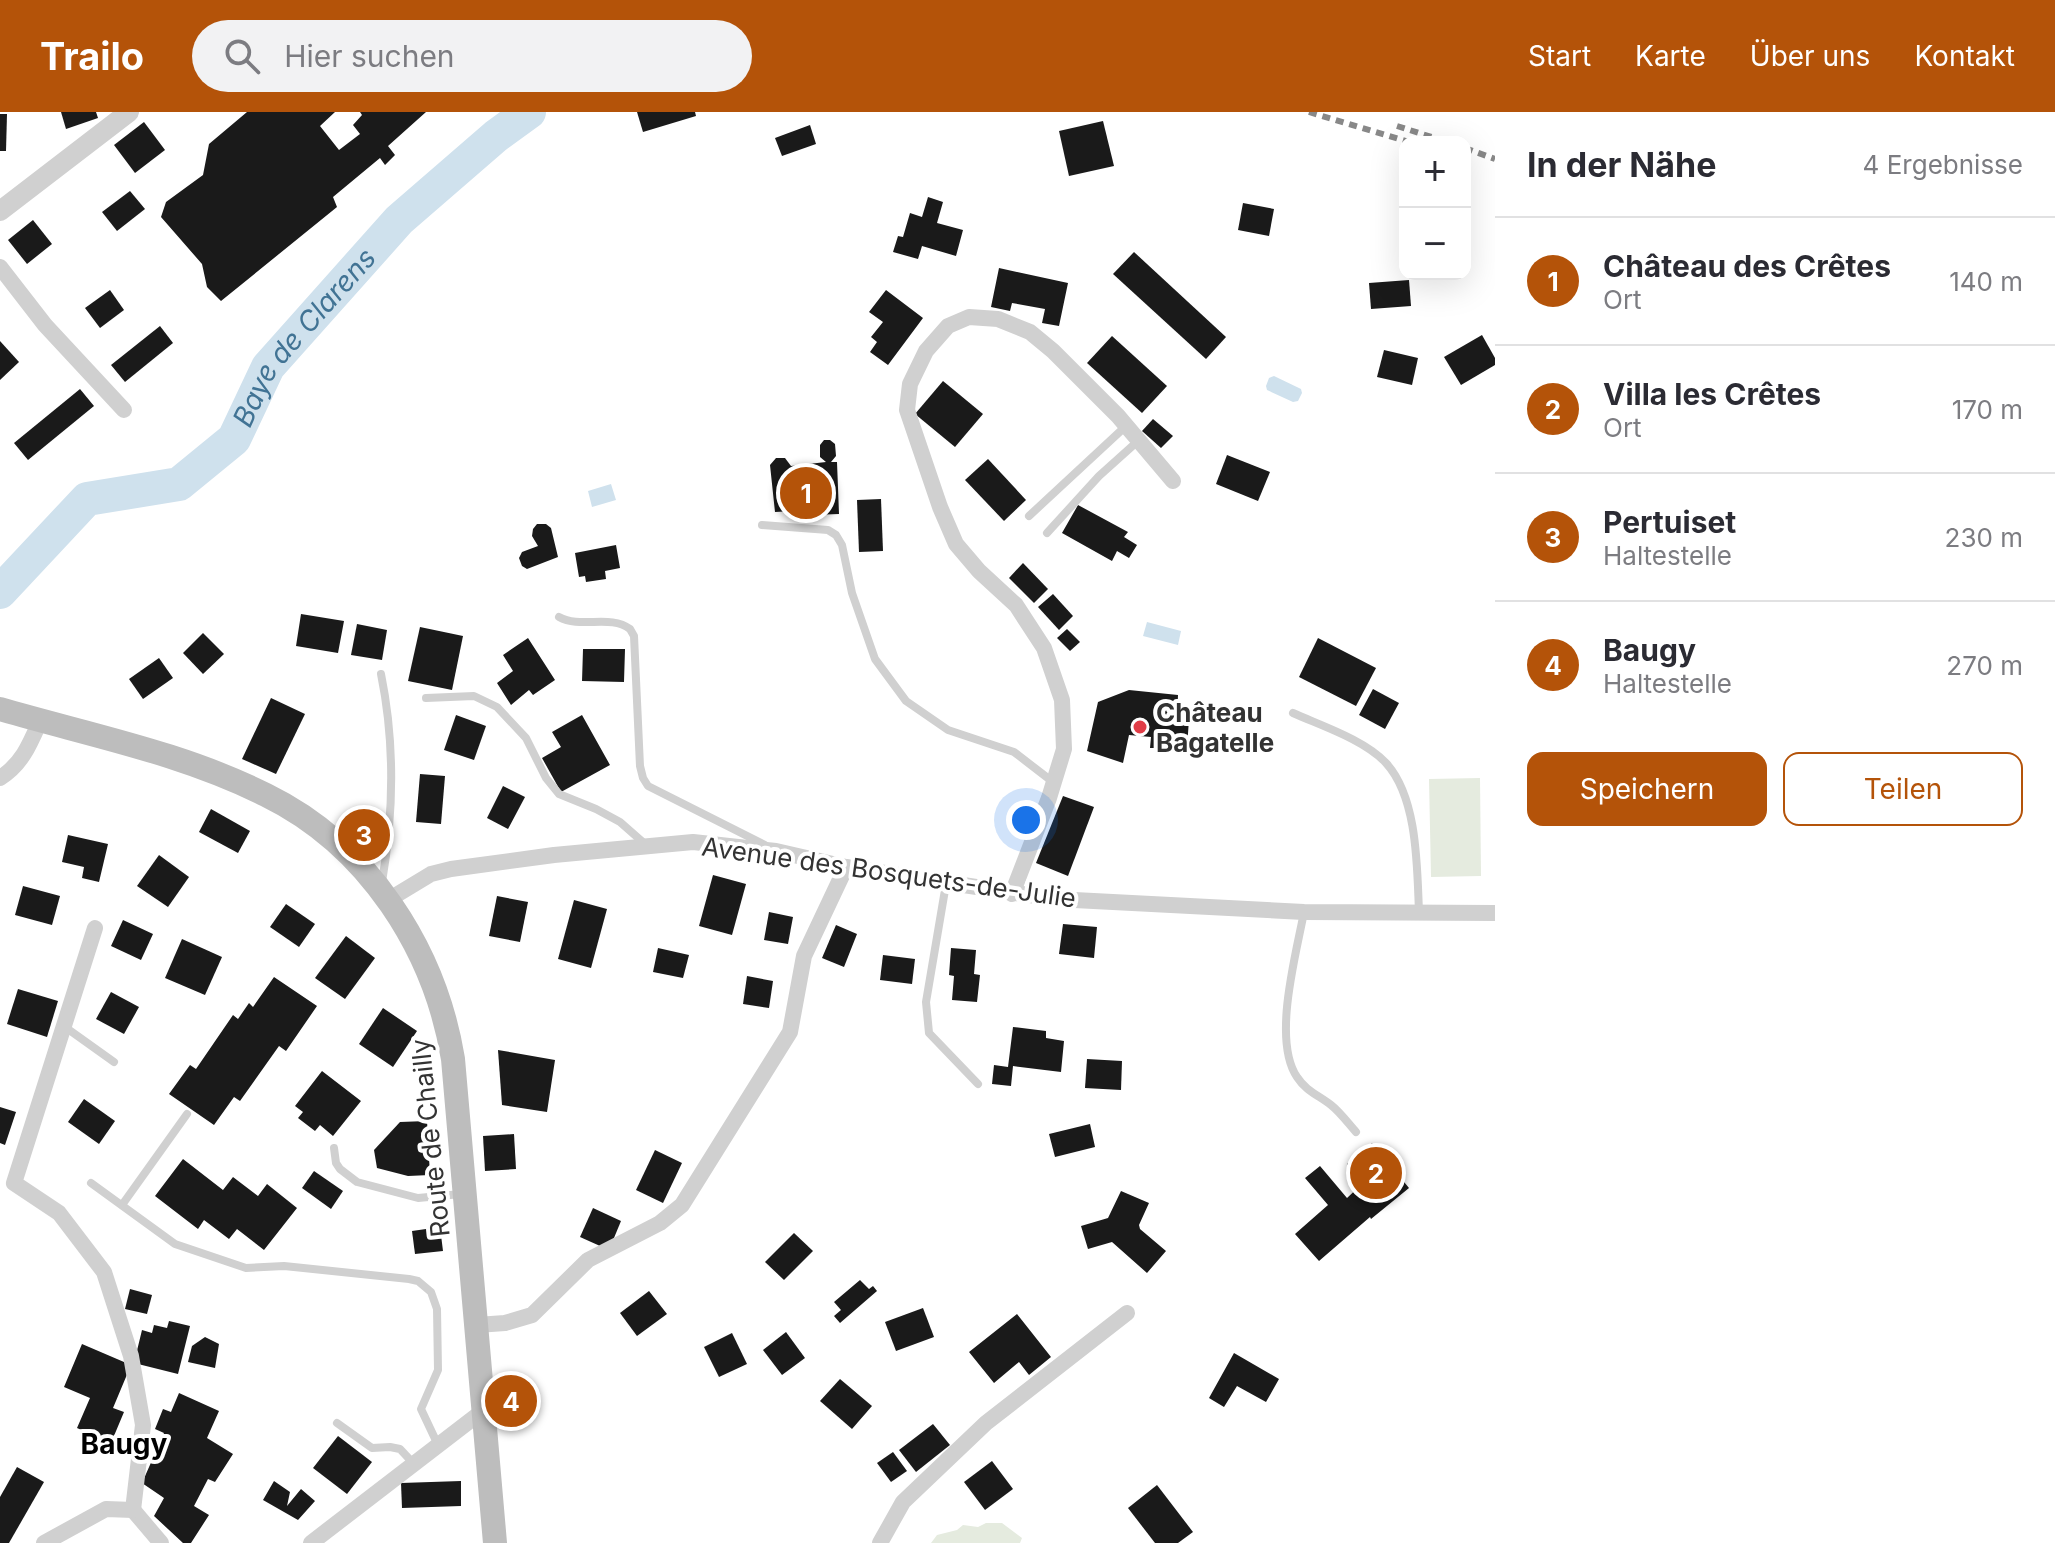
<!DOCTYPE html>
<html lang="de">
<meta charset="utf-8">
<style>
:root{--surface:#fff;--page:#f2f2f3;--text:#2b2b33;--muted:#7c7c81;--line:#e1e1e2;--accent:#b45309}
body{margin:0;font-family:Inter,sans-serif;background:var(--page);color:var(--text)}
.controls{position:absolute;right:24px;top:24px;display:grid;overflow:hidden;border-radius:16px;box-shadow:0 8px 32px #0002}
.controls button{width:72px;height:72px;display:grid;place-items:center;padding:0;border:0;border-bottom:2px solid var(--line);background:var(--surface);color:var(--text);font:40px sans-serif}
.you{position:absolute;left:1026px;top:708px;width:28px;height:28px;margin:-20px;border:6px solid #fff;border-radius:50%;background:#1a73e8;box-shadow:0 0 0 12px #1a73e833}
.badge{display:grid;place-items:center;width:52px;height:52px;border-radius:50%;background:var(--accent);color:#fff;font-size:26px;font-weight:700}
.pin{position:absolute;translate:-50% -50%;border:4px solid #fff;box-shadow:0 2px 8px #0006}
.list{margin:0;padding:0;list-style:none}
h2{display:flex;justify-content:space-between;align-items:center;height:104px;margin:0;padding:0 32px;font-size:34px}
h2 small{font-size:26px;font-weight:400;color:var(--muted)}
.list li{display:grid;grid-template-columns:52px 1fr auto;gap:24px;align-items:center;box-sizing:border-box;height:128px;padding:0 32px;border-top:2px solid var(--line)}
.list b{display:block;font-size:30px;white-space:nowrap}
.list p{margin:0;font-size:26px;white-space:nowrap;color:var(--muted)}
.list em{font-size:26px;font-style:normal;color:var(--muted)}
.actions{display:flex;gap:16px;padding:24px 32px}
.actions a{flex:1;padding:18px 0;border:2px solid var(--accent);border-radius:16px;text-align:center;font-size:28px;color:var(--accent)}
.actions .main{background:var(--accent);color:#fff}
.icon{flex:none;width:44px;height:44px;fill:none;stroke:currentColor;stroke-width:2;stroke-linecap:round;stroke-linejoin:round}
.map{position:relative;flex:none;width:1495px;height:1431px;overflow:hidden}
header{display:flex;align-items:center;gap:48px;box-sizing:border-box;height:112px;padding:0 40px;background:var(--accent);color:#fff}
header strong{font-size:38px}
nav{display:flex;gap:44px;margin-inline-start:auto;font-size:28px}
.search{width:560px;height:72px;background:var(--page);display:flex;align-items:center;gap:20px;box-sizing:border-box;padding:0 28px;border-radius:44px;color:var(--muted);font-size:30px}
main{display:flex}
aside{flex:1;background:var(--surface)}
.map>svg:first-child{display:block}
</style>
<header>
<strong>Trailo</strong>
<div class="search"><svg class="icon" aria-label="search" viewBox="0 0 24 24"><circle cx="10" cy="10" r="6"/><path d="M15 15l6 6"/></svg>Hier suchen</div>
<nav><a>Start</a><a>Karte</a><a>Über uns</a><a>Kontakt</a></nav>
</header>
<main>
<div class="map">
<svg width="1495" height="1431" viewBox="0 0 1495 1431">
<rect width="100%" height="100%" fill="#fff"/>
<g fill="#e5ebdf">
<polygon points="1480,666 1481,764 1431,765 1429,667"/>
<polygon points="986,1411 1002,1411 1022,1426 1020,1431 931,1431 937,1423 957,1418 963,1413 978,1415"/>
</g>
<g fill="#cfe1ed">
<polygon points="1274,264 1301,277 1302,281 1298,289 1293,290 1267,278 1266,274 1269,266"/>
<polygon points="611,372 616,388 592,395 588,379"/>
<polygon points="1147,510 1181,519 1178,533 1143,524"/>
</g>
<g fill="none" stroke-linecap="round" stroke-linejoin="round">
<path stroke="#cfe1ed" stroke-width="34" id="s1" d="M0,480L87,387L179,372L234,327L268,255L399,108L496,24L529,0"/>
</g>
<g fill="#1a1a1a">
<polygon points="61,0 96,0 98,6 66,17"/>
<polygon points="247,0 335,0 320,14 339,38 360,22 353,13 362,3 360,0 426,0 388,34 395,43 385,53 380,46 333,85 337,95 221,189 207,175 202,152 161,105 166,90 203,63 209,32"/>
<polygon points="637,0 695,0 696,4 643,20"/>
<polygon points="0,2 7,2 6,39 0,39"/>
<polygon points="1103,9 1114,54 1069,64 1059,19"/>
<polygon points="144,10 165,38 135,61 114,33"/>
<polygon points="810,13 816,32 782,44 775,26"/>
<polygon points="130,79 145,97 117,119 102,100"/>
<polygon points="928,85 943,90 937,111 963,118 956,144 922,134 918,147 893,140 898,124 903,125 910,101 922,105"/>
<polygon points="1243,91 1274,97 1269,124 1238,118"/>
<polygon points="33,108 52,132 27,152 8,128"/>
<polygon points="1134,140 1226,225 1206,247 1113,162"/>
<polygon points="999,156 1068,171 1059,214 1042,211 1045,197 1012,191 1010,199 991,195"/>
<polygon points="1409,168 1411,194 1371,197 1369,171"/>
<polygon points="110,178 124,198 100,216 85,196"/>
<polygon points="886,178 923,206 888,253 870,240 877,230 871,225 883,210 869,200"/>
<polygon points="160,214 173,231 125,270 111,253"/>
<polygon points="1482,223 1495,246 1495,253 1461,273 1444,245"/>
<polygon points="1112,224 1167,274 1142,301 1087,251"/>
<polygon points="0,229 19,250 0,268"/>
<polygon points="1384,238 1418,246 1412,273 1377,265"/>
<polygon points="943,269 983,302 955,335 915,302"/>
<polygon points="80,277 94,294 28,348 14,331"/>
<polygon points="1153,307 1173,324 1161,336 1142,319"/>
<polygon points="824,328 830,328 835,332 836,344 831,350 837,350 839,402 812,403 812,398 775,400 770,353 776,346 785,346 791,354 826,350 820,345 820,333"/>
<polygon points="1227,343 1270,360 1258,389 1216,372"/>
<polygon points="988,347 1026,388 1004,409 965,368"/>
<polygon points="881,387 883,439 859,440 857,388"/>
<polygon points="1078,393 1128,420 1124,425 1137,433 1129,446 1117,439 1112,449 1062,421"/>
<polygon points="537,412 546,412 551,416 558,445 527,457 522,454 519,446 522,440 538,434 532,424 533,417"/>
<polygon points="616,433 620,456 605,459 606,467 586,470 585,464 579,465 575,441"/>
<polygon points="1023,451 1048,477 1034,491 1009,466"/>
<polygon points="1053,482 1073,504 1059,518 1038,495"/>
<polygon points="301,502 344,509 338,541 296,534"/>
<polygon points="357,512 387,518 382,548 351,543"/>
<polygon points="420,515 463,524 452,578 408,569"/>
<polygon points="1067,517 1080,530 1070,539 1057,526"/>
<polygon points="203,521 224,542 203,562 183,541"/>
<polygon points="528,526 555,568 533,583 529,578 511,593 497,571 513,559 503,543"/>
<polygon points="1318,526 1376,556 1356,594 1299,565"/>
<polygon points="583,537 625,537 624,570 582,569"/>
<polygon points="159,546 173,566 143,587 129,567"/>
<polygon points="1373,577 1399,591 1385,617 1359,603"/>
<polygon points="1129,578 1178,583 1177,606 1189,607 1187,636 1150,636 1151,625 1129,623 1123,651 1087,639 1098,590"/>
<polygon points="271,586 305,602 276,662 242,647"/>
<polygon points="456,603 486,614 474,648 444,638"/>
<polygon points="582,603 610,653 561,680 542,646 561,635 552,620"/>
<polygon points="420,662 445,664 441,712 416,710"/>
<polygon points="503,674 525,685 508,717 487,706"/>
<polygon points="1063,684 1094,695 1068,764 1036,751"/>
<polygon points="211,697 250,719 238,741 199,720"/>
<polygon points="68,723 108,732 99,770 82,766 84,755 62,750"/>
<polygon points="159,743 189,765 168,795 137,774"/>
<polygon points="713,763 746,772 732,823 699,814"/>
<polygon points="23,774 60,784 52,813 15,803"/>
<polygon points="497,784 528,790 520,830 489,824"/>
<polygon points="574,788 607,797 591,856 558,847"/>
<polygon points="286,792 315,812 299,835 270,815"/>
<polygon points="769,800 793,805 788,832 764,828"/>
<polygon points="123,808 153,822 141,848 111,834"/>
<polygon points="1063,812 1097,815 1094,846 1059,842"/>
<polygon points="836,813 857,822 844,855 822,846"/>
<polygon points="346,824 375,846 345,887 315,866"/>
<polygon points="182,827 222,845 205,883 165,866"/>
<polygon points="658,836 689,843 683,866 653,860"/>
<polygon points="951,836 976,838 974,862 980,863 977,890 952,888 954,864 949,863"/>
<polygon points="883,843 915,847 912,872 880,868"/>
<polygon points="747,864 773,869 769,896 743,892"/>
<polygon points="274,865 317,894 286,939 279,934 240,989 234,985 214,1013 169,982 190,953 196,957 233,903 238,907 249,891 253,895"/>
<polygon points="18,877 58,889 47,925 7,912"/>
<polygon points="111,880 139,895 124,922 96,907"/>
<polygon points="383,896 417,919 393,955 359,932"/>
<polygon points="1013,915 1046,919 1046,926 1064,929 1061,960 1013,954 1011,974 992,972 994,953 1008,955"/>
<polygon points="498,938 555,948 547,1000 502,993"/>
<polygon points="1087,947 1122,949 1121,978 1085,976"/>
<polygon points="322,959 361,989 333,1024 320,1013 315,1019 298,1006 303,1000 295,994"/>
<polygon points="84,987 115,1009 99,1032 68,1010"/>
<polygon points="0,995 16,1000 5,1033 0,1031"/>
<polygon points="427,1009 430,1063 408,1064 377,1056 374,1038 400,1010"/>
<polygon points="1090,1012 1095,1035 1055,1045 1049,1022"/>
<polygon points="514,1022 516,1057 485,1059 483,1024"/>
<polygon points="1372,1031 1409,1076 1371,1107 1370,1105 1319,1149 1295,1122 1328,1093 1305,1066 1320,1054 1347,1086 1363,1071 1347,1052"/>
<polygon points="655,1038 682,1051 663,1091 636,1078"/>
<polygon points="183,1047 223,1078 233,1065 258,1084 267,1072 297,1096 264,1138 237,1117 229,1127 204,1108 198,1117 155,1084"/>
<polygon points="314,1059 343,1079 331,1097 302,1076"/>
<polygon points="1121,1079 1149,1091 1139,1113 1140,1117 1166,1139 1147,1161 1112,1130 1088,1137 1081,1114 1108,1106"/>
<polygon points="593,1096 621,1109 609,1138 580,1125"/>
<polygon points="440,1115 443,1139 415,1142 412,1119"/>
<polygon points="794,1121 813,1139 784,1168 765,1150"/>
<polygon points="860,1168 869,1177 873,1174 877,1179 840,1211 834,1204 841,1198 834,1190"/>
<polygon points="130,1177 152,1183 147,1202 125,1197"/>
<polygon points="649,1179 667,1202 637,1224 620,1201"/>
<polygon points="923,1196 934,1225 896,1239 885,1210"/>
<polygon points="1017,1202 1051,1245 1029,1263 1019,1250 994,1271 969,1240"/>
<polygon points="169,1209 190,1214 178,1262 134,1251 142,1218 152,1221 154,1213 167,1216"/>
<polygon points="786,1220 805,1246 782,1263 763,1238"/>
<polygon points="732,1221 747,1252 719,1265 704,1235"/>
<polygon points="205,1225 219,1232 215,1256 188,1250 192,1234"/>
<polygon points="82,1232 131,1253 113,1296 124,1300 111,1331 77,1316 90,1286 64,1275"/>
<polygon points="1234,1241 1279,1267 1266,1290 1237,1274 1224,1295 1209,1286"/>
<polygon points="840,1267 872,1294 852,1317 820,1289"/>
<polygon points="179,1281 219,1299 207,1326 233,1342 215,1370 208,1367 194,1394 209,1403 191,1431 183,1431 154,1404 164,1386 142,1371 164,1321 155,1317 163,1297 171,1300"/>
<polygon points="933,1312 950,1333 916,1360 899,1338"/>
<polygon points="338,1324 372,1350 347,1382 313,1356"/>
<polygon points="893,1340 907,1359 891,1370 877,1351"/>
<polygon points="992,1349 1013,1377 985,1398 964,1370"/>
<polygon points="17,1355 44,1370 9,1431 0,1431 0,1385"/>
<polygon points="274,1369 290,1380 287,1394 301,1377 315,1389 298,1408 263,1388"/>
<polygon points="461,1369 461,1394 402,1396 401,1371"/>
<polygon points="1157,1373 1193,1420 1178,1431 1155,1431 1128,1396"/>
</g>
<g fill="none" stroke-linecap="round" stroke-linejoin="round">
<g stroke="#d0d0d0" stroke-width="8">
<polyline points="1029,404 1126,314"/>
<polyline points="762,413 828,418 836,423 842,433 852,481 875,547 906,589 948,618 1014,640 1053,670"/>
<polyline points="1047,421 1099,364 1138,329"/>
<path d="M559,505C581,517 610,502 630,517L634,524L640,654L643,666L648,674L765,733"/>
<path d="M381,562C395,631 394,700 382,770"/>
<polyline points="426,586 474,584 497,595 526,626 546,666 559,682 596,697 620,710 645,732"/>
<path d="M1293,601C1322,614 1365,628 1386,651C1418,686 1417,756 1419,800"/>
<polyline points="946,772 926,890 929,921 978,972"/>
<path d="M1304,800C1296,843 1272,928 1297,965C1306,979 1318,983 1331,993C1340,1000 1348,1011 1356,1020"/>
<polyline points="65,915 114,950"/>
<polyline points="334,1036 336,1051 340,1057 357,1070 418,1086 461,1082"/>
<polyline points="91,1071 175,1132 246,1156 284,1154 409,1167 418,1169 431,1180 437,1197 438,1258 421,1297 438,1333"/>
<polyline points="122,1093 187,1002"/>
<polyline points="337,1311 372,1336 390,1335 400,1337 414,1352"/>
</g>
<g stroke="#d0d0d0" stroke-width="16">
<polyline points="0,155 45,213 124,298"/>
<path d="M0,666C22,652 30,632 40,609"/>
<polyline points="1012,782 1049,686 1064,637 1062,588 1044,536 1016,493 979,459 956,432 940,395 907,298 910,272 926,239 948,214 969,205 998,207 1030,220 1053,239 1118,304 1173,369"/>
<polyline points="388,788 431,762 451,757 554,743 693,730 776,739 846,755 1055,787 1304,800 1495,801"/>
<polyline points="477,1213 505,1211 532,1203 588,1148 660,1111 682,1093 790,920 804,844 846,755"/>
<polyline points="133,1398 161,1431"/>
<polyline points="44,1431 106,1397 133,1398 143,1313 131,1244 104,1160 59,1101 14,1071 95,816"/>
<polyline points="311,1431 484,1298"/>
<polyline points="880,1431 903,1390 986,1311 1127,1201"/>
</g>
<polyline stroke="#d0d0d0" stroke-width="20" points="0,99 129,0"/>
<path stroke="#bdbdbd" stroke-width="24" d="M0,597C89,623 183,641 266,683C368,733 435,837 453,947L495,1431"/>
<g stroke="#888" stroke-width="6" stroke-dasharray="8 6" stroke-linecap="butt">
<polyline points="1309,0 1409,30"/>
<polyline points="1397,14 1447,30"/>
<polyline points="1465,36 1495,47"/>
</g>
</g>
<circle fill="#e13d47" stroke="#fff" stroke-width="3" cx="1140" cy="615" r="8"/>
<g text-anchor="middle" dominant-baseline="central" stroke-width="8" stroke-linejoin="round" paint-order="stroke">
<g font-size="26" font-weight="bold" fill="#333" stroke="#fff" text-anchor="start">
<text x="1156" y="600">Château<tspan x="1156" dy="30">Bagatelle</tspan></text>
</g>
<g font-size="26" fill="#333" stroke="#fff">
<text transform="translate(889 760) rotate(8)">Avenue des Bosquets-de-Julie</text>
<text transform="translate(430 1026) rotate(-96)">Route de Chailly</text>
</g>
<g font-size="28" font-style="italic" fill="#417394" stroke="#fff">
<text stroke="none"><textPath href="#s1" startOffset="416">Baye de Clarens</textPath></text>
</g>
<g font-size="28" font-weight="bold" fill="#000" stroke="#fff">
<text x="124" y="1332">Baugy</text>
</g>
</g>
</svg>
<div class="controls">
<button>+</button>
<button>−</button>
</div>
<div class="you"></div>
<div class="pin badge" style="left:806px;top:381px">1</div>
<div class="pin badge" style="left:1376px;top:1061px">2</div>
<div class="pin badge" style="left:364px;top:723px">3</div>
<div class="pin badge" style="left:511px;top:1289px">4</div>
</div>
<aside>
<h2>In der Nähe<small>4 Ergebnisse</small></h2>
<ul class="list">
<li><span class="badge">1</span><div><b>Château des Crêtes</b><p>Ort</p></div><em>140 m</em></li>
<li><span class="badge">2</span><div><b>Villa les Crêtes</b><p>Ort</p></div><em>170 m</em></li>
<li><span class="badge">3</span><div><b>Pertuiset</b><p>Haltestelle</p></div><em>230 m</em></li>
<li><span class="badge">4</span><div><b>Baugy</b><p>Haltestelle</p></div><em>270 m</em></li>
</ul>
<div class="actions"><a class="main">Speichern</a><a>Teilen</a></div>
</aside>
</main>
